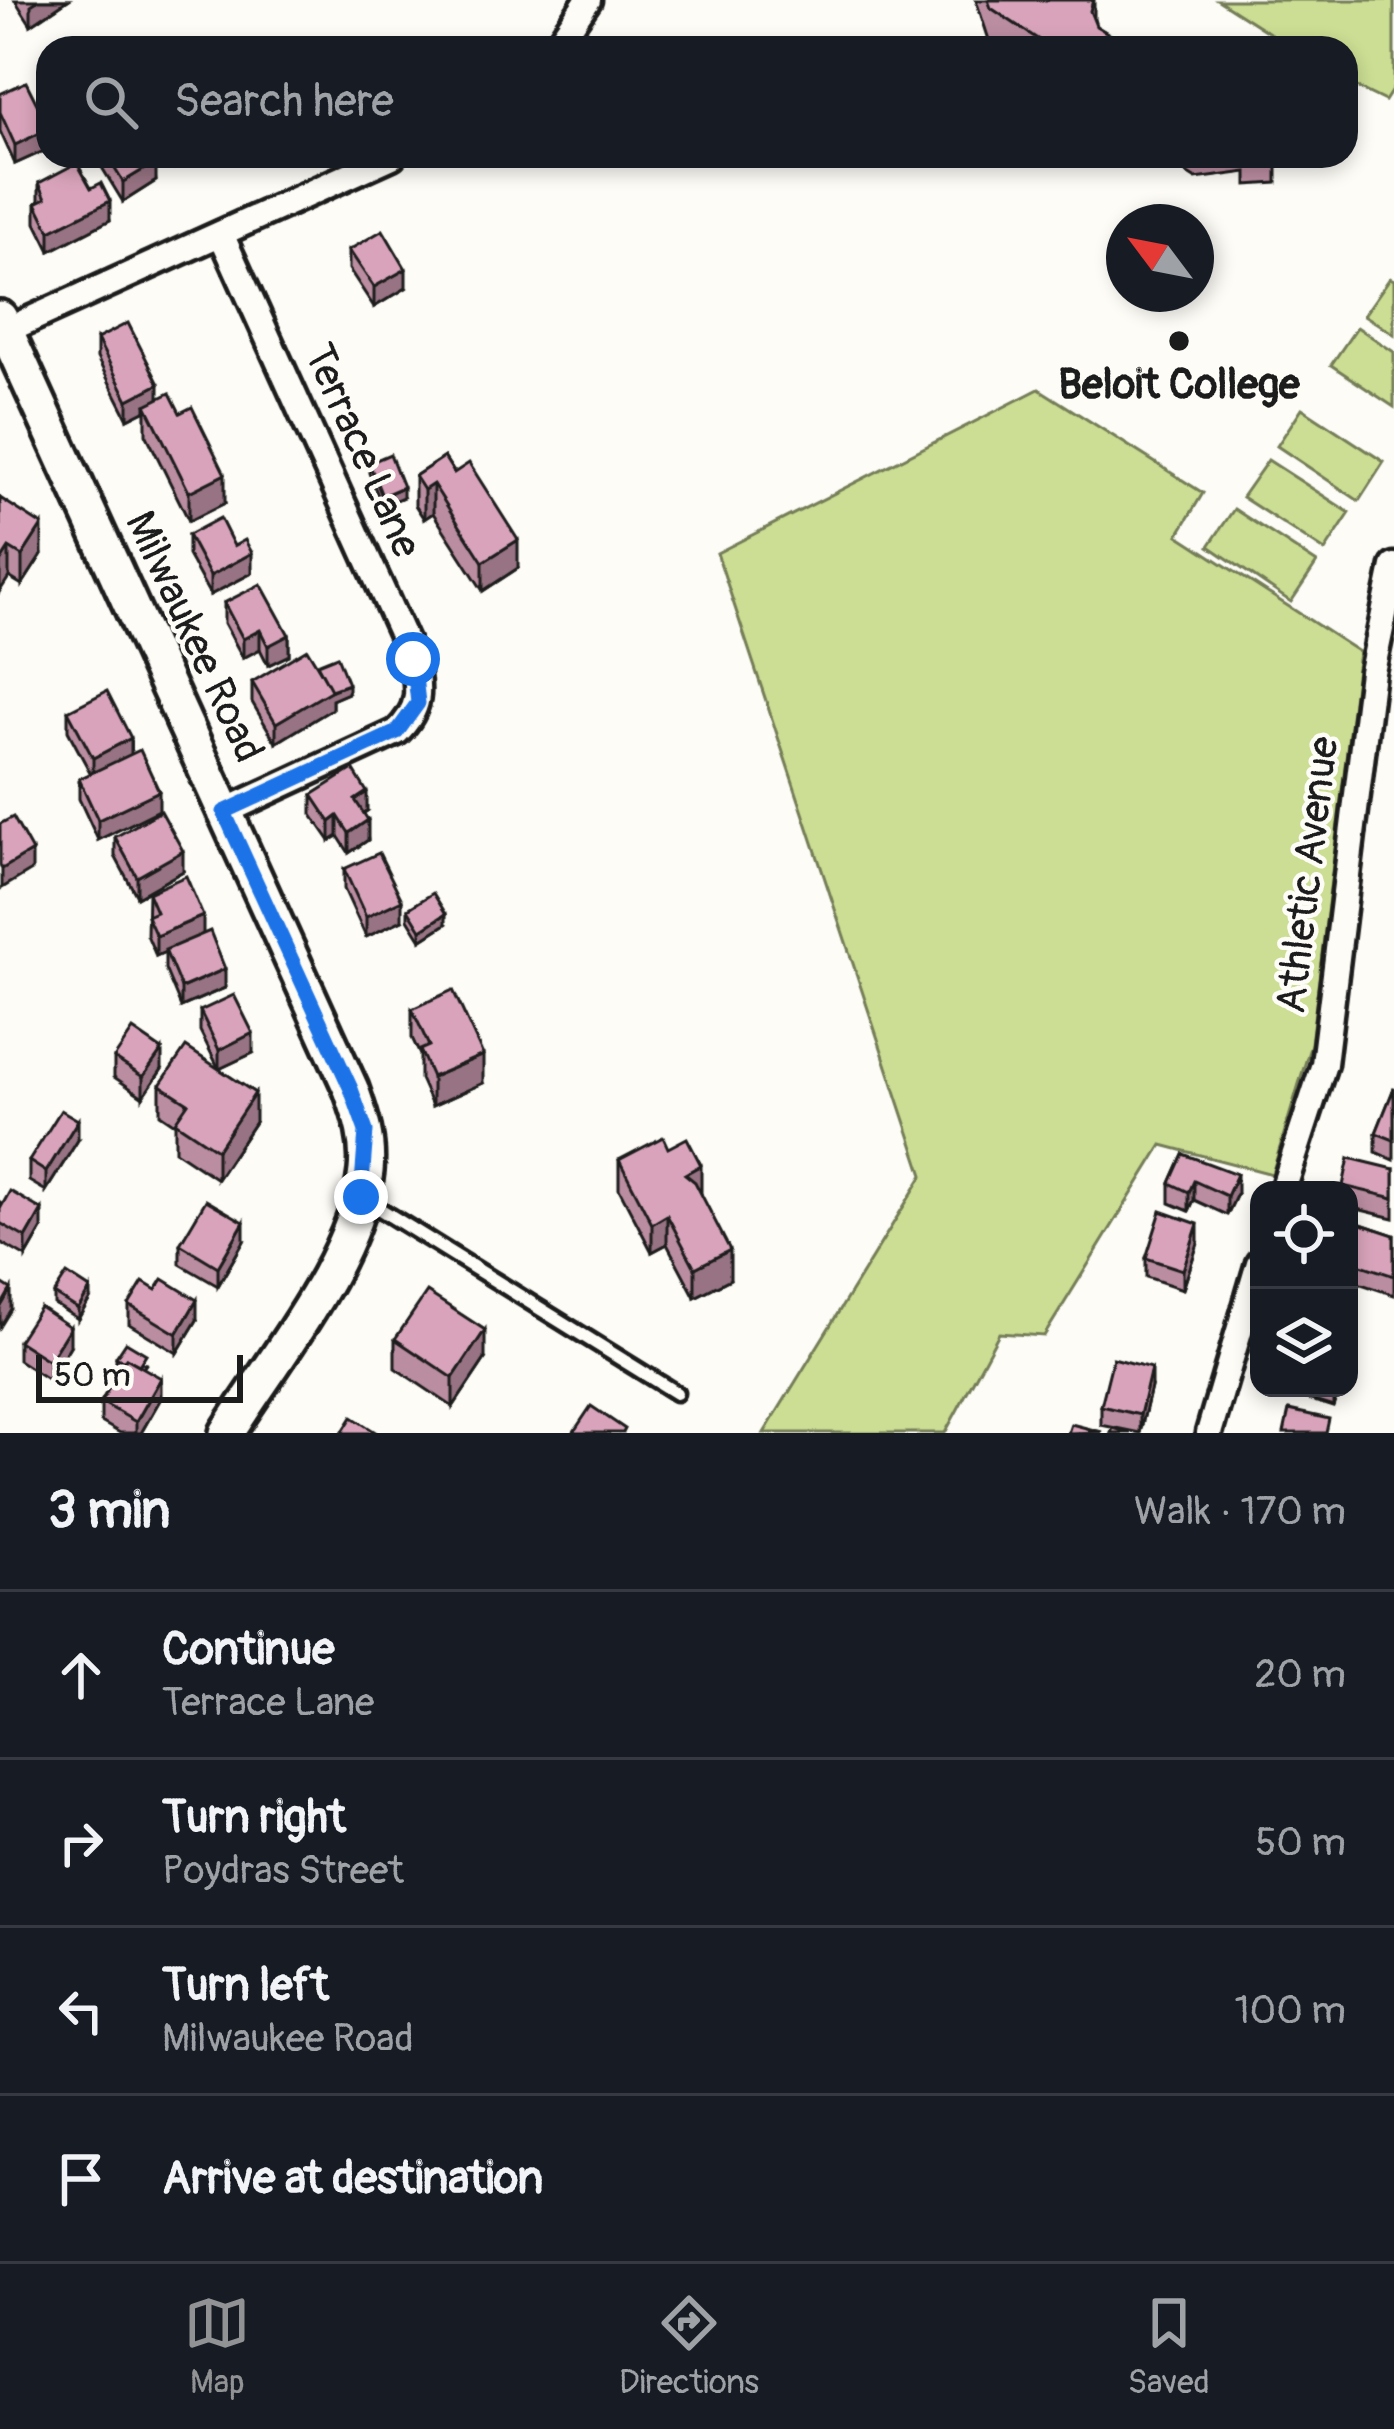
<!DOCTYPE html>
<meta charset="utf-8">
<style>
:root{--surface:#171b24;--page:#20242c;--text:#f1f3f6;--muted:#9ea1a6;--line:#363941;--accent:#919294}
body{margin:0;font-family:Pangolin,sans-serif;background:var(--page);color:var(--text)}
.controls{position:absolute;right:36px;bottom:36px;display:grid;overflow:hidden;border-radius:24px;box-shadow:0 6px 18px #0003}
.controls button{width:108px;height:108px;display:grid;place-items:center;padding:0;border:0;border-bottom:3px solid var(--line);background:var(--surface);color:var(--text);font:60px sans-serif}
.compass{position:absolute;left:1106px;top:204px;width:108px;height:108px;border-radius:50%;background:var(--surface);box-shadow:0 6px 18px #0003;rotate:302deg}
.scale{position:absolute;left:36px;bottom:30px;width:207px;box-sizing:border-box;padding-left:12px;border:6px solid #1c1c1c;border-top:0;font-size:33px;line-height:42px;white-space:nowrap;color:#1c1c1c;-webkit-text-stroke:9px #fdfcf7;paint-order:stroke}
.stop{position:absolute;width:36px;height:36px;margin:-27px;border:9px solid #1a73e8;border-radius:50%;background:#fff}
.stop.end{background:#1a73e8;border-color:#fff;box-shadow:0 3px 12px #0008}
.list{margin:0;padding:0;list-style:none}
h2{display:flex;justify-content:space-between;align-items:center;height:156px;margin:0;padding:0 48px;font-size:51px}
h2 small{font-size:39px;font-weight:400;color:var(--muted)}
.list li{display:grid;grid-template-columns:78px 1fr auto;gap:36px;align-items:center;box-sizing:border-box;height:168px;padding:0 48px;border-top:3px solid var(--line)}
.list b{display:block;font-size:45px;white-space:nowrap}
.list p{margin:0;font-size:39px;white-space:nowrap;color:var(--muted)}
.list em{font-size:39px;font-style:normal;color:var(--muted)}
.icon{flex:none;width:66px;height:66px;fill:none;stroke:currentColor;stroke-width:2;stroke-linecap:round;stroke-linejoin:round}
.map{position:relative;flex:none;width:1394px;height:1433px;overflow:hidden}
.search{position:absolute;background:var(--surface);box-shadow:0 6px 18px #0003;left:36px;right:36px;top:36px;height:132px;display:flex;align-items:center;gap:30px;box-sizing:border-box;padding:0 42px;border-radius:36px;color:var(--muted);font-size:45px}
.sheet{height:828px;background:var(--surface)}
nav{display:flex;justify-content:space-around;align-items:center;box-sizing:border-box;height:168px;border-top:3px solid var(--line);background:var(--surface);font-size:33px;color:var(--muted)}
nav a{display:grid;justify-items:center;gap:6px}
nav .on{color:var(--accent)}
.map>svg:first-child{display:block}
</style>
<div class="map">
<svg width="1394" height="1433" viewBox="0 0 1394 1433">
<rect width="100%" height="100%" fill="#fdfcf7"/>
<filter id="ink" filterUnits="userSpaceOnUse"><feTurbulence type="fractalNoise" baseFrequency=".00833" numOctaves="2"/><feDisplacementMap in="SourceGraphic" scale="24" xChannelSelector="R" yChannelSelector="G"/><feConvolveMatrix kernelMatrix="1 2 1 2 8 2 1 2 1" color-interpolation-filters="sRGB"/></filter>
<g filter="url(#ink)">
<g fill="#cbde93" stroke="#747d58" stroke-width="3">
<polygon points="1218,0 1394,0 1394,87 1385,101 1346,82 1346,48 1293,48"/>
<polygon points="1390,278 1394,280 1394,334 1364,315"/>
<polygon points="1357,327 1394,352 1394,407 1331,365"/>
<polygon points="1039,389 1203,493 1178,535 1359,652 1311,1044 1272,1174 1162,1145 1044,1336 999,1333 945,1433 764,1433 923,1175 717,553"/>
<polygon points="1302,408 1384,462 1359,501 1277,446"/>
<polygon points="1268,460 1350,513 1325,551 1242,497"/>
<polygon points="1234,509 1317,563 1291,602 1209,546"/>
</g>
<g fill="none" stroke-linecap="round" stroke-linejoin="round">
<defs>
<polyline id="lane" points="362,1198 676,1393"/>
<g id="street">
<polyline points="555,48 588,0"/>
<path d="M221,234L413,659C420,691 421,708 397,732L224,812"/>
<polyline points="0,339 5,331 392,156"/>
<polyline points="1283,1190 1324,1064 1372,672 1394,566"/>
<polyline points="1209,1433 1259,1263"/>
</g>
<path id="secondary" d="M0,318L351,1089C361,1117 369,1141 366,1171C357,1257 273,1360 227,1433"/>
</defs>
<use href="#lane" stroke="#1c1c1c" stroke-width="21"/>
<use href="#street" stroke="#1c1c1c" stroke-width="33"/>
<use href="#secondary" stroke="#1c1c1c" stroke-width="42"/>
<use href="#lane" stroke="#fdfcf7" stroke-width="12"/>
<use href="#street" stroke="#fdfcf7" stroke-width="24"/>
<use href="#secondary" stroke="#fdfcf7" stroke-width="33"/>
</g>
<g fill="#bb8da1" stroke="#1c1c1c" stroke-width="3">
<polygon points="15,0 68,0 31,25"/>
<polygon points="976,0 1094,0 1094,19 1096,26 1132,48 995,48 991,46"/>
<polygon points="0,94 40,110 48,106 48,149 15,164 0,131"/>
<polygon points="95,156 153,156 156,181 123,202"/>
<polygon points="1159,156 1277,156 1277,183 1247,185 1247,172 1196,179"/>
<polygon points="39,183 91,188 110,220 50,251 36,223 36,203 39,202"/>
<polygon points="349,250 406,288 374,307 349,269"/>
<polygon points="97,339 159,398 225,503 189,521 146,434 146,410 128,419 97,358"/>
<polygon points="444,457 518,568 483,591 433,513 424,519 415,505 415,476"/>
<polygon points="369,463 403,497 382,506 369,473"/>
<polygon points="0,498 42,554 22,585 9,577"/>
<polygon points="188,535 234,546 252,573 210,595 188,555"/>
<polygon points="224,603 289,635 289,655 268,665 260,649 243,658 224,623"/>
<polygon points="317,665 348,693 332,700 332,709 276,743 252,702 252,682"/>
<polygon points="68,711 131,755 159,810 98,840 79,799 79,779 91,774 68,731"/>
<polygon points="312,795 367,811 364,813 368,840 349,853 338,836 330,841 312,815"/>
<polygon points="115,837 183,871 137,897 115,856"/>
<polygon points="344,869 402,920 366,937 344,889"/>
<polygon points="148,893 203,934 225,988 181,1007 165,969 165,952 156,956 147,935"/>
<polygon points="408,909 446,924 421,940 408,919"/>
<polygon points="412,1009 483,1083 432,1106 420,1079 420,1055 412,1038"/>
<polygon points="200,1011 253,1053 219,1069 200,1031"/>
<polygon points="114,1058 162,1069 143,1097 114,1077"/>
<polygon points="160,1085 255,1122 217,1179 175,1151 175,1124 160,1114"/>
<polygon points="1394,1088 1394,1160 1376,1152 1376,1133"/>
<polygon points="78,1140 46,1191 29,1181 29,1161"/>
<polygon points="668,1148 701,1194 730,1279 695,1297 667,1244 652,1252 619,1189 619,1160"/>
<polygon points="1183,1154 1237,1194 1227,1215 1194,1200 1189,1211 1170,1203 1170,1183"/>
<polygon points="1394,1169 1394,1218 1349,1207 1349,1190 1343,1190 1343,1186"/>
<polygon points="0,1202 42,1229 26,1257 0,1242"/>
<polygon points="1349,1220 1394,1235 1394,1295 1349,1280"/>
<polygon points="244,1241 218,1286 180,1264 180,1244"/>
<polygon points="1198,1243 1183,1289 1146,1277 1146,1258"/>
<polygon points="54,1294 90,1299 78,1319 54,1304"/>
<polygon points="129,1305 197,1320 177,1353 129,1324"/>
<polygon points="395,1339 485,1359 453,1407 395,1368"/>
<polygon points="18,1341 70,1346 49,1380 18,1360"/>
<polygon points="116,1357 146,1364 143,1368 161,1398 141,1433 120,1433 101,1422 101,1402 120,1369 116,1367"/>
<polygon points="1151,1387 1140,1433 1101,1425 1101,1406"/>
<polygon points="1298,1388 1339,1388 1333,1407 1298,1396"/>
</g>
<g fill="#987383" stroke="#1c1c1c" stroke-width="3">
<polygon points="39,0 68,0 31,25 31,5"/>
<polygon points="48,129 48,149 15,164 15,145"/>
<polygon points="176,156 204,156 176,168"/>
<polygon points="156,162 156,181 123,202 123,182"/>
<polygon points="110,201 110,220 50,251 50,231"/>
<polygon points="406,269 406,288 374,307 374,287"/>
<polygon points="159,384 159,403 146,405 146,410 128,419 128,400"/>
<polygon points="225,474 225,503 189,521 189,492"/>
<polygon points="433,484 433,513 424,519 424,490"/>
<polygon points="403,487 403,497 382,506 382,496"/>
<polygon points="42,525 42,554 22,585 22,556"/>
<polygon points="518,540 518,568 483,591 483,562"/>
<polygon points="9,548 9,577 0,591 0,562"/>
<polygon points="252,553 252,573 210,595 210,576"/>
<polygon points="260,630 260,649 243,658 243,639"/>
<polygon points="289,635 289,655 268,665 268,646"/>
<polygon points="348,684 348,693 332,700 332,709 276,743 276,723 327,692"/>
<polygon points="131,738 131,757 93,777 93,758"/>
<polygon points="159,791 159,810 98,840 98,820"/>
<polygon points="367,792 367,811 355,819 355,800"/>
<polygon points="338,816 338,836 330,841 330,822"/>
<polygon points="368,820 368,840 349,853 349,833"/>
<polygon points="32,851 32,870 2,888 2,869"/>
<polygon points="183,851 183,871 137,897 137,877"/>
<polygon points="402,900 402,920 366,937 366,917"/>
<polygon points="446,914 446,924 421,940 421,930"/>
<polygon points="203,916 203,935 156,956 156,936"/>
<polygon points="225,969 225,988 181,1007 181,988"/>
<polygon points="253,1033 253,1053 219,1069 219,1050"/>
<polygon points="162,1050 162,1069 143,1097 143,1077"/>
<polygon points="483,1055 483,1083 432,1106 432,1077"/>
<polygon points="255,1093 255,1122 217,1179 217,1150"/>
<polygon points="78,1120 78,1140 46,1191 46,1172"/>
<polygon points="701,1165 701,1194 685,1174"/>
<polygon points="1237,1174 1237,1194 1227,1215 1227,1196"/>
<polygon points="1194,1181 1194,1200 1189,1211 1189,1192"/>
<polygon points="42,1210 42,1229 26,1257 26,1238"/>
<polygon points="667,1215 667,1244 652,1252 652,1224"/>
<polygon points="244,1222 244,1241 218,1286 218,1267"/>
<polygon points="1198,1224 1198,1243 1183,1289 1183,1270"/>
<polygon points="730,1250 730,1279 695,1297 695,1268"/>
<polygon points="11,1289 11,1309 0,1327 0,1308"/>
<polygon points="90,1289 90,1299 78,1319 78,1309"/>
<polygon points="197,1300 197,1320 177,1353 177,1334"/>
<polygon points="70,1327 70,1346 49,1380 49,1361"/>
<polygon points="485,1330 485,1359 453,1407 453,1378"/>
<polygon points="1151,1368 1151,1387 1140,1433 1140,1415"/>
<polygon points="161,1378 161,1398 141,1433 136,1433 136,1422"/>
<polygon points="1333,1388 1339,1388 1333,1407"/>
</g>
<g fill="#d9a4bb" stroke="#1c1c1c" stroke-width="3">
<polygon points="988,0 1093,0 1090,11 1096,26 1132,48 1051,48 991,8"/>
<polygon points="1187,42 1197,48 1156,48 1160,44"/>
<polygon points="26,82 40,110 48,106 48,129 15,145 0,112 0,94"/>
<polygon points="107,156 153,156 156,162 123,182"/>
<polygon points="77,163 91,188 101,183 110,201 50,231 36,203 46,198 39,183"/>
<polygon points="383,230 406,269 374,287 349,250"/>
<polygon points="128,323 159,384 128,400 97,339"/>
<polygon points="170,393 180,413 192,407 225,474 189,492 146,405"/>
<polygon points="390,454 403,487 382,496 369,463"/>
<polygon points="444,457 454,473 469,463 518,540 483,562 433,484 424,490 415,476"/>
<polygon points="0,498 42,525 22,556 9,548 0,562"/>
<polygon points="220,518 234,546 245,540 252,553 210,576 188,535"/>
<polygon points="261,584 289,635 268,646 260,630 243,639 224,603"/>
<polygon points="307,649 332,690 276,723 252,682"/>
<polygon points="337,656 348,684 331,690 317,664"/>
<polygon points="107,691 131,738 93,758 68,711"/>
<polygon points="140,750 159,791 98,820 79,779"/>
<polygon points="353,769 367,792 355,800 368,820 349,833 338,816 330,822 312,795"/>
<polygon points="161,811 183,851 137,877 115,837"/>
<polygon points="13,817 32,851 2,869 0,865 0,824"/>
<polygon points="379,853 402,900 366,917 344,869"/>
<polygon points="186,876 203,916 156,936 147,916 156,912 148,893"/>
<polygon points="433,893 446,914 421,930 408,909"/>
<polygon points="210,931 225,969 181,988 165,950"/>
<polygon points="453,990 483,1055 432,1077 420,1050 429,1046 412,1009"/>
<polygon points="234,995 253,1033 219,1050 200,1011"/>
<polygon points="133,1030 162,1050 143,1077 114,1058"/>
<polygon points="186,1047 255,1093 217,1150 175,1122 188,1103 160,1085"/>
<polygon points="1394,1088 1394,1140 1376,1133"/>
<polygon points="61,1110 78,1120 46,1172 29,1161"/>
<polygon points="663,1137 668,1148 687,1138 701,1165 685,1174 695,1182 730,1250 695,1268 667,1215 652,1224 619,1160"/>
<polygon points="1183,1154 1237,1174 1227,1196 1194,1181 1189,1192 1170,1183"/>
<polygon points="1349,1158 1394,1169 1394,1198 1343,1186"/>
<polygon points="10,1191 42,1210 26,1238 0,1223 0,1209"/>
<polygon points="206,1200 244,1222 218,1267 180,1244"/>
<polygon points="1161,1211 1198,1224 1183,1270 1146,1258"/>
<polygon points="1349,1220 1394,1235 1394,1276 1349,1261"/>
<polygon points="67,1274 90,1289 78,1309 54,1294"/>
<polygon points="163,1279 197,1300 177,1334 129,1305 143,1282 156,1290"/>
<polygon points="0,1282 11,1289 0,1308"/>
<polygon points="427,1292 485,1330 453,1378 395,1339"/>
<polygon points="40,1307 70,1327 49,1361 18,1341"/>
<polygon points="126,1342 146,1354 139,1365 126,1358 124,1362 116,1357"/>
<polygon points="126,1358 161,1378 136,1422 101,1402"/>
<polygon points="1113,1358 1151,1368 1140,1415 1101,1406"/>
<polygon points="591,1406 625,1429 623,1433 573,1433"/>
<polygon points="1289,1410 1329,1419 1326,1433 1284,1433"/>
<polygon points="352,1417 377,1433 342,1433"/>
<polygon points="1071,1424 1102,1432 1068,1433"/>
<polygon points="1113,1428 1131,1433 1111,1433"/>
</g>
</g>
<g fill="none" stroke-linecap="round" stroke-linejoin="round" filter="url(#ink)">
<polyline stroke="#1a73e8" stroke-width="15" points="361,1197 366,1131 351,1089 224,812 397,732 418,703 413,659"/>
</g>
<circle fill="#1c1c1c" stroke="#fdfcf7" stroke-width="4.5" cx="1179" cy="341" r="12"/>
<g text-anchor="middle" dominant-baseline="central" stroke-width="9" stroke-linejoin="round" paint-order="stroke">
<g font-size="42" font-weight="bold" fill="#1c1c1c" stroke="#fdfcf7">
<text x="1179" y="385">Beloit College</text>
</g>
<g font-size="42" fill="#1c1c1c" stroke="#fdfcf7">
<text transform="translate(362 451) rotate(66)">Terrace Lane</text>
<text transform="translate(194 637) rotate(65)">Milwaukee Road</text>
<text transform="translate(1308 875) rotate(-83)">Athletic Avenue</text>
</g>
</g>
</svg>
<div class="controls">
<button><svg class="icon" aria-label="locate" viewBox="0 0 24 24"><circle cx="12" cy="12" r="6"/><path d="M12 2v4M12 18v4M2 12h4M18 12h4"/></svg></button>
<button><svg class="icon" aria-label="layers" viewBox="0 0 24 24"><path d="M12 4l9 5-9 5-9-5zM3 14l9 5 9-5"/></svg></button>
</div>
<svg class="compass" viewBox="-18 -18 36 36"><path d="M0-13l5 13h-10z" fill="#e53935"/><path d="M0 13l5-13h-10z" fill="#9ea1a6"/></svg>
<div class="scale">50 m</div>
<div class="stop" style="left:413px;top:659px"></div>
<div class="stop end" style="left:361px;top:1197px"></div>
<div class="search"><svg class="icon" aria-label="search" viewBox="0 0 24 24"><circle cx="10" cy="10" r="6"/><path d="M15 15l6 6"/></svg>Search here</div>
</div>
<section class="sheet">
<h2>3 min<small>Walk · 170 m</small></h2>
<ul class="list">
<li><svg class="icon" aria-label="ahead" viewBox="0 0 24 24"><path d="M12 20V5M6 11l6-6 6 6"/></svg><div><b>Continue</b><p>Terrace Lane</p></div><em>20 m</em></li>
<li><svg class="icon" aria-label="right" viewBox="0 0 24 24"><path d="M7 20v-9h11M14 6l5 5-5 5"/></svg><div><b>Turn right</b><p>Poydras Street</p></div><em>50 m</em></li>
<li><svg class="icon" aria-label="left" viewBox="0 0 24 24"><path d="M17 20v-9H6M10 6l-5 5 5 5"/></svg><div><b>Turn left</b><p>Milwaukee Road</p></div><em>100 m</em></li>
<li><svg class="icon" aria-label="arrive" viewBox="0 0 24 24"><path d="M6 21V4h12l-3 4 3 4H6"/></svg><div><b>Arrive at destination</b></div></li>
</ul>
</section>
<nav>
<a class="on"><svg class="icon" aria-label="map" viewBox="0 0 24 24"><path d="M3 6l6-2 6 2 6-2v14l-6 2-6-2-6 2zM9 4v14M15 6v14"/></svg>Map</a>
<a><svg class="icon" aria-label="directions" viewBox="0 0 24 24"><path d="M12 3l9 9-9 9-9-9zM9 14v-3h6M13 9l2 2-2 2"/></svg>Directions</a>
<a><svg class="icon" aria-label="saved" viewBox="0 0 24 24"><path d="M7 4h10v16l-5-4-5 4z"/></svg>Saved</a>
</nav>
